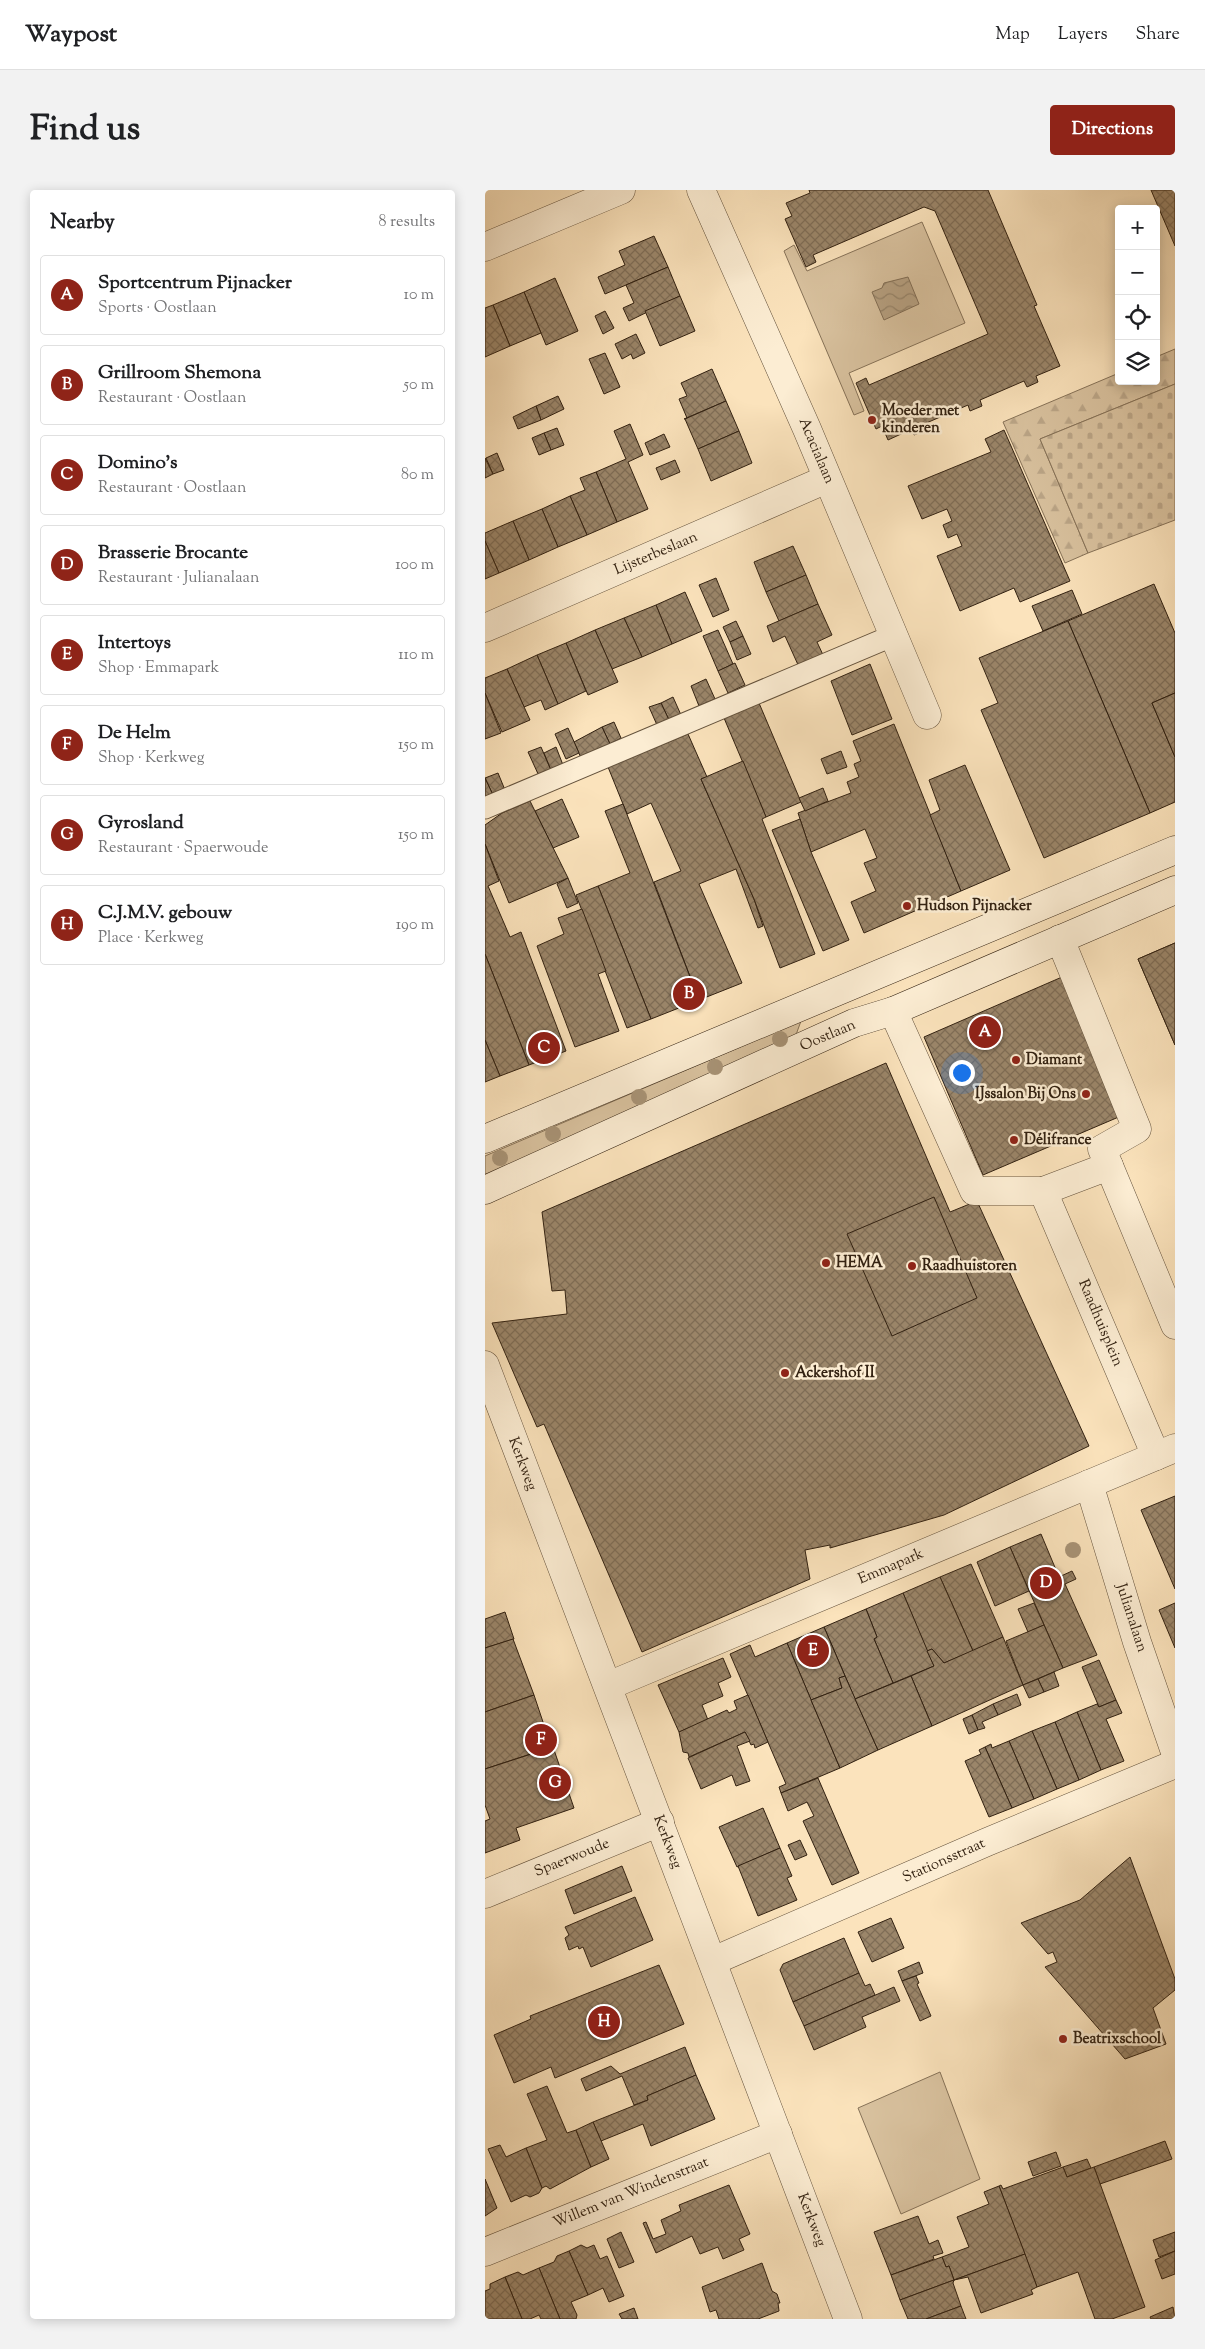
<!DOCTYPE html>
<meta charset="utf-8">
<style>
:root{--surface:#fff;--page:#f2f2f2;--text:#202124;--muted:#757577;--line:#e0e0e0;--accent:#8f2418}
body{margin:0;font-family:"Sorts Mill Goudy",serif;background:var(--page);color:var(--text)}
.controls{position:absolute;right:15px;top:15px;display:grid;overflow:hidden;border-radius:5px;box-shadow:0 2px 12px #0003}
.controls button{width:45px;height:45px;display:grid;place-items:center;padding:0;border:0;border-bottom:1px solid var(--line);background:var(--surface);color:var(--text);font:25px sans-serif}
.you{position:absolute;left:476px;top:882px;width:18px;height:18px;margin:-12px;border:4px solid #fff;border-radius:50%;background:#1a73e8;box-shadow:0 0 0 8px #1a73e833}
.badge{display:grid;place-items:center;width:32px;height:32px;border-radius:50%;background:var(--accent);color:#fff;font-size:16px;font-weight:700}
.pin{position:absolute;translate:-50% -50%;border:2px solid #fff;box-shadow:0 1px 5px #0006}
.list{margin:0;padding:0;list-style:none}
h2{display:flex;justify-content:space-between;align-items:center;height:65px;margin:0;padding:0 20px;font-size:21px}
h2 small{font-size:16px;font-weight:400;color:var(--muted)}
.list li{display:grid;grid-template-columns:32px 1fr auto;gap:15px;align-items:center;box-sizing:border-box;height:80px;margin:0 10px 10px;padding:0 10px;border:1px solid var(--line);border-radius:5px}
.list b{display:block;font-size:19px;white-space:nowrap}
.list p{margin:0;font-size:16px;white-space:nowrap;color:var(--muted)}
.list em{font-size:16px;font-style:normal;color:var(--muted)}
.icon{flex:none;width:28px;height:28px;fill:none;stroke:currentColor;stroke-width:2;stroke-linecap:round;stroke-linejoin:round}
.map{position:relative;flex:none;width:690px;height:2129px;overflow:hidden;border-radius:5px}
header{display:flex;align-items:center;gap:30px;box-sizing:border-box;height:70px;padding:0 25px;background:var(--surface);border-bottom:1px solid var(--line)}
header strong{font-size:24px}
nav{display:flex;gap:28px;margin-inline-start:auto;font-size:18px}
.intro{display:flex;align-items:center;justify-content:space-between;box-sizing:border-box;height:120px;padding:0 30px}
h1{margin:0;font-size:35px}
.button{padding:12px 22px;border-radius:5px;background:var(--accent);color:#fff;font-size:18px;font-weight:700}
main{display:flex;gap:30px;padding:0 30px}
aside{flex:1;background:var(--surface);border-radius:5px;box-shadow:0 2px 12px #0003}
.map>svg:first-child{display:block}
</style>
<header>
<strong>Waypost</strong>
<nav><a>Map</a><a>Layers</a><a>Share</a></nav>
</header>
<div class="intro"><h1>Find us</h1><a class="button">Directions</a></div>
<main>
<aside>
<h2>Nearby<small>8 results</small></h2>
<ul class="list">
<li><span class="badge">A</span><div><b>Sportcentrum Pijnacker</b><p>Sports · Oostlaan</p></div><em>10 m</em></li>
<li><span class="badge">B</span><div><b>Grillroom Shemona</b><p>Restaurant · Oostlaan</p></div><em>50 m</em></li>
<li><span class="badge">C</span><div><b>Domino's</b><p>Restaurant · Oostlaan</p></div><em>80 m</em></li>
<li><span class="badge">D</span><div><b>Brasserie Brocante</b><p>Restaurant · Julianalaan</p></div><em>100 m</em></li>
<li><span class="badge">E</span><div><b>Intertoys</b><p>Shop · Emmapark</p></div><em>110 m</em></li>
<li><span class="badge">F</span><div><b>De Helm</b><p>Shop · Kerkweg</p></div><em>150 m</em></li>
<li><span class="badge">G</span><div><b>Gyrosland</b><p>Restaurant · Spaerwoude</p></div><em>150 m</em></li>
<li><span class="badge">H</span><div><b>C.J.M.V. gebouw</b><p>Place · Kerkweg</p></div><em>190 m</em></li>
</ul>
</aside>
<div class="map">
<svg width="690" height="2129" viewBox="0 0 690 2129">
<defs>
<pattern id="forest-firs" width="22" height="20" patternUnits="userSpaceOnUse" patternTransform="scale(1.25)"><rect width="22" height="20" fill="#d9c29f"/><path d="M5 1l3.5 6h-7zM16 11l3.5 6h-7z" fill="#bba688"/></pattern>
<pattern id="cemetery-stones" width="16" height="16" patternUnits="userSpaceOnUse" patternTransform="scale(1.25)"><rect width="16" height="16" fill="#d9c29f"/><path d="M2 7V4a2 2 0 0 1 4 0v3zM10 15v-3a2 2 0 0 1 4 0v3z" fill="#bba688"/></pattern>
<pattern id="water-waves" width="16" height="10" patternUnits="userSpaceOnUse" patternTransform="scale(1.25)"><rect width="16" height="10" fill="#b7a182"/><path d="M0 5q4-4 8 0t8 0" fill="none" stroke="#958369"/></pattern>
<pattern id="building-cross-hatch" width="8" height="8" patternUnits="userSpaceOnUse" patternTransform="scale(1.25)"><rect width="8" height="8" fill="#9b866a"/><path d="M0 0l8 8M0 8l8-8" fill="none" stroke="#7f6d56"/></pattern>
</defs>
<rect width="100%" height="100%" fill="#fbe3bc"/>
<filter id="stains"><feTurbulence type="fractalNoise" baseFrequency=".004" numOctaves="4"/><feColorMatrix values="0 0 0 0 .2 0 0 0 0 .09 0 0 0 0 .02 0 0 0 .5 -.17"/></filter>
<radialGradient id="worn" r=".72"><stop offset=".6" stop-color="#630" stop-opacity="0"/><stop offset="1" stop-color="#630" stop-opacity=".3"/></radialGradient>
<g fill="#d9c29f" stroke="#867258">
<polygon points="437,32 480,133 364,183 379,221 369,225 299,61 309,55 322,81"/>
<polygon points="316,831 308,853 0,985 0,966"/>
<polygon points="455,1882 495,1989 416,2024 373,1918"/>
</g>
<polygon fill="url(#forest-firs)" stroke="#867258" points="690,159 690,194 555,249 603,363 580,373 518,232 634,183 634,191 671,191 671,167"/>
<polygon fill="url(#cemetery-stones)" stroke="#867258" points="690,194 690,330 603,363 555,249"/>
<polygon fill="url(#water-waves)" stroke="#826e55" points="423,87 434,114 399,130 387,102 397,98 399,93"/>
<g fill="url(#building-cross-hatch)" stroke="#322111">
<polygon points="324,0 503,0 552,115 549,116 575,176 551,186 553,192 542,197 539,191 495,210 497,216 485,221 483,215 439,234 441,240 429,245 427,239 403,250 397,236 391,239 371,193 381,188 384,195 503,144 450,21 439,17 328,65 331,72 321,77 300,29 307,26 301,13 325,3"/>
<polygon points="666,0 690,0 690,56"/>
<polygon points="169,46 183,77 120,104 113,87 140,75 134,61"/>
<polygon points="183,77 195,106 144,131 138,118 149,113 141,95"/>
<polygon points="70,88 93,141 61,155 39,102"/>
<polygon points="39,102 56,143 25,156 8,115"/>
<polygon points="195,106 210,141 175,156 160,121"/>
<polygon points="8,115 25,156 0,167 0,118"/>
<polygon points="120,121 129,138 118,144 110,126"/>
<polygon points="151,144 160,163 148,169 146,164 137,169 130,154"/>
<polygon points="120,163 135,197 119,204 104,169"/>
<polygon points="227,179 241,211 199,229 202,228 194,209 202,206 196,193"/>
<polygon points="73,206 79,219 56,230 51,216"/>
<polygon points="241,211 254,241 213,259 200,229"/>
<polygon points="51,216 56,230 33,239 28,227"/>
<polygon points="145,234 158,265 143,272 163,319 132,332 111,282 141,269 129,241"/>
<polygon points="72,238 79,255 66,260 59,243"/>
<polygon points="519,240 585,391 535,412 529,398 475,421 452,366 477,356 472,344 463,348 458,335 467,331 462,319 437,329 423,296 506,262 500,249"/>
<polygon points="254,241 267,273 226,291 213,259"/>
<polygon points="59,243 66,260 54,265 47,248"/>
<polygon points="179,244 185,257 165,265 160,253"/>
<polygon points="12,263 19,280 8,284 1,268"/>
<polygon points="0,268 8,284 0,288"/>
<polygon points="190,270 195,282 176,290 171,278"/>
<polygon points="111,282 132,332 102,345 85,306 100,300 95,288"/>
<polygon points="85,306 102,345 73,357 57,319"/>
<polygon points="57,319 73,357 44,370 28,331"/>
<polygon points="28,331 44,370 14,383 0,351 0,343"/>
<polygon points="0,351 14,383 0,389"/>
<polygon points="308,356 321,385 281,402 269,372"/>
<polygon points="321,385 333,414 294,431 281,402"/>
<polygon points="231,388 244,420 228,427 214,395"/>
<polygon points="669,394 690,443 690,503 667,513 690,567 690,612 665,623 583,431"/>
<polygon points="587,400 597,424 558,441 547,416"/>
<polygon points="200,402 217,441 187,454 171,415"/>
<polygon points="333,414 347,445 332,452 339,467 314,477 300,446 288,452 282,436"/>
<polygon points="171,415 187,454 157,467 139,428"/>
<polygon points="139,428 157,467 127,479 110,440"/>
<polygon points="251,431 258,446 245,452 238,437"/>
<polygon points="583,431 665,623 559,668 496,520 513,513 494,468"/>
<polygon points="110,440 133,492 103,505 81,453"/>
<polygon points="233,440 248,474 233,481 218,446"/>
<polygon points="258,446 266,464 252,470 245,452"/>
<polygon points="81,453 101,501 73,514 52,465"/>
<polygon points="52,465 73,514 60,520 56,510 39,517 22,479"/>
<polygon points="250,473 260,495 243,503 233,481"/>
<polygon points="385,474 407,529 367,545 346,491"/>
<polygon points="22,479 45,530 17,542 0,503 0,488"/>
<polygon points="221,489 230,509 214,516 206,496"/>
<polygon points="0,503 16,543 0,549"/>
<polygon points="690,503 690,567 667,513"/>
<polygon points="188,507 196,525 184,530 176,513"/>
<polygon points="176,513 184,530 172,535 164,517"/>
<polygon points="274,513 316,612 281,627 239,528"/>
<polygon points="129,532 136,548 125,554 117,537"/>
<polygon points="409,534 476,701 379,743 366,712 391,701 379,673 392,668 380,639 326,662 313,623 366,603 362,592 374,587 369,574 376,571 368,551"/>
<polygon points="117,537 125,554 96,568 89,552"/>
<polygon points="83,538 94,563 81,569 70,544"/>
<polygon points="203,544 222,587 216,589 269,709 278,736 273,738 251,679 214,694 257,793 214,810 169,692 196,681 166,613 142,624 123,577"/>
<polygon points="56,557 66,580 54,586 43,562"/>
<polygon points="71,557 78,575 66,580 59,563"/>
<polygon points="356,561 362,577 342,584 336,569"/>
<polygon points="258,571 281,627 277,629 330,764 295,778 269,709 216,589"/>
<polygon points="480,575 525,680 476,701 445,625 455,620 444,590"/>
<polygon points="13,583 20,600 8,605 0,588"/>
<polygon points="0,588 8,605 0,608"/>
<polygon points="338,598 343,611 320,621 314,608"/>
<polygon points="77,609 94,647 68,658 50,621"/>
<polygon points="45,611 83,688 24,713 0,654 0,635 17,623"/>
<polygon points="138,614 214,810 166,829 113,696 145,683 120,621"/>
<polygon points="315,629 326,662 364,750 338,761 287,640"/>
<polygon points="0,654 14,691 3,696 25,747 36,742 81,861 44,875 0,764"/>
<polygon points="83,688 93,713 82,718 72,694"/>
<polygon points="113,696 166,829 142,838 91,705"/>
<polygon points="97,719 121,781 113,784 134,841 90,857 52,756 79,744 73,728"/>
<polygon points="690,753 690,855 653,769"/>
<polygon points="690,753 690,855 653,769"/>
<polygon points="0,764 44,875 15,886 0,850"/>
<polygon points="577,787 636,926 498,985 439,847"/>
<polygon points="0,850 15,886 0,892"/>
<polygon points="401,873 465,1022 492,1011 604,1256 459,1325 345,1358 345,1355 320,1360 325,1389 157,1462 59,1234 52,1237 7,1133 82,1124 80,1100 67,1101 57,1022"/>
<polygon points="449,1007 492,1108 407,1146 362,1044"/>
<polygon points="690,1306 690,1399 656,1320"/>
<polygon points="556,1344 574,1387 587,1381 591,1389 580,1394 612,1465 578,1478 525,1357"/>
<polygon points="525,1357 544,1401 510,1416 492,1372"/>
<polygon points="486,1374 518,1447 488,1461 455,1387"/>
<polygon points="455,1387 488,1461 459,1473 447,1459 442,1461 418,1403"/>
<polygon points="418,1403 449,1476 408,1493 389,1449 392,1447 381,1419"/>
<polygon points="549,1413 559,1435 543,1442 533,1419"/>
<polygon points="690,1413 690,1458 674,1420"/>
<polygon points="381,1419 392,1447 389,1449 408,1493 370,1509 339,1437"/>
<polygon points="20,1422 29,1449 0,1458 0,1429"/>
<polygon points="559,1435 578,1478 538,1495 521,1451"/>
<polygon points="339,1437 360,1486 354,1488 357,1498 326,1510 302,1453"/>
<polygon points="518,1447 538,1495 447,1536 426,1486 449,1476 442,1461 447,1459 459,1473"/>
<polygon points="28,1449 49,1505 0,1522 0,1458"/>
<polygon points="302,1453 355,1578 296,1603 294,1597 301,1594 245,1464 265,1455 270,1467"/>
<polygon points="238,1468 246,1487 233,1493 238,1506 217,1515 223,1530 194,1542 173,1495"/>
<polygon points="614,1470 631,1510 614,1517 597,1477"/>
<polygon points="569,1482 574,1496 559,1502 553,1489"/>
<polygon points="360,1486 393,1560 355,1578 326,1510 357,1498 354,1488"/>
<polygon points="426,1486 447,1536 393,1560 370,1509"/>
<polygon points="553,1489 559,1502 544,1508 538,1495"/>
<polygon points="532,1504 536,1515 513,1525 508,1514"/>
<polygon points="49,1505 58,1532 63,1541 67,1539 73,1555 0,1579 0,1522"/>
<polygon points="263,1505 283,1552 270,1558 269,1554 266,1555 260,1542 204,1567 203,1563 198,1562 194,1542 242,1520 244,1523 252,1519 249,1511"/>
<polygon points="631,1510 637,1523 621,1529 639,1571 616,1580 592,1522 612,1514 614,1517"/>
<polygon points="508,1514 513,1525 497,1532 500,1538 493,1540 487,1525"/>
<polygon points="592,1522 616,1580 594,1590 570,1532"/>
<polygon points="487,1525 493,1540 484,1544 478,1529"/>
<polygon points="570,1532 594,1590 572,1599 547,1541"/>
<polygon points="547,1541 572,1599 549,1609 524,1551"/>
<polygon points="260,1542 265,1551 252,1556 265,1591 251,1596 247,1585 216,1599 203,1568"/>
<polygon points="524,1551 549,1609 527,1618 500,1557 506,1554 507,1558"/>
<polygon points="68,1557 89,1618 31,1638 35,1650 0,1663 0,1631 5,1629 0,1615 0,1579"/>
<polygon points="500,1557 527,1618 504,1627 480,1571 496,1564 494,1560"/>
<polygon points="333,1588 374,1683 347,1695 318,1631 329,1626 322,1612 303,1621 296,1603"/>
<polygon points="278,1618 295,1658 252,1677 234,1637"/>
<polygon points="315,1650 322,1665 310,1670 303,1655"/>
<polygon points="295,1658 307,1686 302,1688 312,1710 273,1726 253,1676"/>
<polygon points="645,1667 690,1789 690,1800 668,1818 681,1854 640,1869 560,1777 572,1772 568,1762 563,1764 536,1733 595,1710"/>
<polygon points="137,1676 147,1701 89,1724 80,1700"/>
<polygon points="150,1707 168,1750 106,1777 98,1757 94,1759 93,1756 84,1760 80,1748 84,1745 80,1737"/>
<polygon points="406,1728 419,1758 387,1772 373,1742"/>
<polygon points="359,1748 374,1783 308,1812 295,1780 298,1774"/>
<polygon points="434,1772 438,1783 417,1791 413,1781"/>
<polygon points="174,1775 199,1834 70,1888 66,1877 29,1893 9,1845 46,1829 45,1826"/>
<polygon points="374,1783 380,1796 385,1794 390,1805 319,1836 308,1812"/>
<polygon points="431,1786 434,1793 432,1794 446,1826 435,1831 417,1791"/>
<polygon points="409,1797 415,1811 377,1827 381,1837 329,1860 319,1836"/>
<polygon points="200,1857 211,1885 162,1906 163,1910 149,1915 137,1886 101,1901 96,1889 126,1876 135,1884"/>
<polygon points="211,1885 230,1929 166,1956 158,1934 116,1951 108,1932 163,1910 162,1906"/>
<polygon points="62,1896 82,1943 91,1940 106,1977 65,1999 61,1996 57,1998 41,1958 62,1950 42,1904"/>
<polygon points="108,1932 124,1969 106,1977 91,1940"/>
<polygon points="680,1951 687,1969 615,1994 609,1977"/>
<polygon points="15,1955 21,1967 41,1958 57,1998 54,2003 45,2007 41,2005 26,2012 3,1959"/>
<polygon points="571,1962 576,1976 548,1986 543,1972"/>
<polygon points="602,1969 606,1978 582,1987 578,1977"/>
<polygon points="578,1977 582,1987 609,1977 660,2117 627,2129 610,2129 593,2082 552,2097 514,1996 516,1995 518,1999"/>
<polygon points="0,1989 12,2018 0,2026"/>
<polygon points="244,1995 265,2044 254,2049 259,2060 238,2069 233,2057 215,2064 207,2046 171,2063 158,2033 161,2032 168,2049 181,2044 176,2030 196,2021 194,2015"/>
<polygon points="514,1996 540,2064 469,2090 464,2076 461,2077 457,2067 484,2057 472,2027 504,2014 499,2002"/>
<polygon points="433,2026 444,2054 453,2050 458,2063 448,2066 449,2069 406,2085 389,2042"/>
<polygon points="136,2042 149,2072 134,2078 122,2049"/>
<polygon points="690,2042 690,2061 674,2067 668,2050"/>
<polygon points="96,2055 102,2058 109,2055 115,2069 122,2066 139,2106 124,2112 118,2098 103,2105 84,2061"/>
<polygon points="84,2061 103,2105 86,2112 92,2125 91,2129 75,2129 54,2078 69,2072 72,2066"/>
<polygon points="690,2061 690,2084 677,2089 670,2070"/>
<polygon points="540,2064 552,2097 546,2100 548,2104 496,2123 483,2087 469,2090"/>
<polygon points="457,2067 461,2077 464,2076 469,2090 415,2110 406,2085"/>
<polygon points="277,2073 287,2101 292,2104 295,2113 293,2113 294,2121 273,2129 234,2129 231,2120 225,2122 217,2097"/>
<polygon points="54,2078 75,2129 56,2129 54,2125 45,2129 37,2129 20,2087 33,2082 38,2085"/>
<polygon points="20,2087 37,2129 0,2129 0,2101 5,2099 5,2094"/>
<polygon points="469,2090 468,2093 476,2116 441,2129 423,2129 415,2110"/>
<polygon points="476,2116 481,2129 441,2129"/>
<polygon points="688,2117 690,2129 666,2129 665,2127"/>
<polygon points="149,2118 153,2129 137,2129 134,2124"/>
</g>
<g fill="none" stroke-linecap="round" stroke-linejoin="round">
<defs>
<polyline id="lane" points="0,618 407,446"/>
<g id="street">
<polyline points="216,0 322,239 442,525"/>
<polyline points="0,57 136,0"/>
<polyline points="0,438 342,289"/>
<polyline points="575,749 652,939 617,959 690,1135"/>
<polyline points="408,821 489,1001 558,1001 671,1266"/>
<polyline points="558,1001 624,976"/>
<polyline points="0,1175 363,2129"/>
<polyline points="604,1294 652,1452 690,1562"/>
<polyline points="123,1496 690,1258"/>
<polyline points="0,1704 175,1632"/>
<polyline points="228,1771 502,1652 690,1574"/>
<polyline points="0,2062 293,1944"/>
</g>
<g id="secondary">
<polyline points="0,949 690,660"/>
<polyline points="0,1000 369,833 408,821 690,700"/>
</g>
</defs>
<use href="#lane" stroke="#64523c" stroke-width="23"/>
<use href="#street" stroke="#64523c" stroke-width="29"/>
<use href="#secondary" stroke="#322111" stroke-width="29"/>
<use href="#lane" stroke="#fcedd3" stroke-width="21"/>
<use href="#street" stroke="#fcedd3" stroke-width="28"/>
<use href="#secondary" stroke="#fcedd3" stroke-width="28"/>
</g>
<g fill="#a89376">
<circle cx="295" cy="849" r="8"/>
<circle cx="230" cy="877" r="8"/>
<circle cx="154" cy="907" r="8"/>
<circle cx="68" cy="944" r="8"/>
<circle cx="15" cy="968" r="8"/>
<circle cx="588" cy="1360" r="8"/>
</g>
<g fill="#8f2418" stroke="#fcedd3" stroke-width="2">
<circle cx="387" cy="230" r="5"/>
<circle cx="422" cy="716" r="5"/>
<circle cx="531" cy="870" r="5"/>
<circle cx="601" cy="904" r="5"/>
<circle cx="529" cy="950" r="5"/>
<circle cx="341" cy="1073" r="5"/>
<circle cx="427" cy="1076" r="5"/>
<circle cx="300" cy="1183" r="5"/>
<circle cx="578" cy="1849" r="5"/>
</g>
<g text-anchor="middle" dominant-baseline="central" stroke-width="5" stroke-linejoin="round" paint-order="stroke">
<g font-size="15" font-weight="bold" fill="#322111" stroke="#fcedd3" text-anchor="start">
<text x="397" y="221">Moeder met<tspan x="397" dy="17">kinderen</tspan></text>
<text x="432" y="716">Hudson Pijnacker</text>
<text x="541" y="870">Diamant</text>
<text x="591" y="904" text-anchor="end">IJssalon Bij Ons</text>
<text x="539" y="950">Délifrance</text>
<text x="351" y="1073">HEMA</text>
<text x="437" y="1076">Raadhuistoren</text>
<text x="310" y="1183">Ackershof II</text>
<text x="588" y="1849">Beatrixschool</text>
</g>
<g font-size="15" fill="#322111" stroke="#fcedd3">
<text transform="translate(331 261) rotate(67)">Acacialaan</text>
<text transform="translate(171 364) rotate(-23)">Lijsterbeslaan</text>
<text transform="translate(343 846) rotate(-23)">Oostlaan</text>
<text transform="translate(615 1133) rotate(67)">Raadhuisplein</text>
<text transform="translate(37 1274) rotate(69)">Kerkweg</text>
<text transform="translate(406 1377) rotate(-23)">Emmapark</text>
<text transform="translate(646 1428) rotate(72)">Julianalaan</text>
<text transform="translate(182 1652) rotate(69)">Kerkweg</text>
<text transform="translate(87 1668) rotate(-22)">Spaerwoude</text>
<text transform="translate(459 1671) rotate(-24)">Stationsstraat</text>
<text transform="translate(146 2003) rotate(-22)">Willem van Windenstraat</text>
<text transform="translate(326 2030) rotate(69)">Kerkweg</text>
</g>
</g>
<rect width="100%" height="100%" filter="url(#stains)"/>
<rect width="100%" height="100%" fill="url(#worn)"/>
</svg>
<div class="controls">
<button>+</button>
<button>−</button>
<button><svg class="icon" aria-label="locate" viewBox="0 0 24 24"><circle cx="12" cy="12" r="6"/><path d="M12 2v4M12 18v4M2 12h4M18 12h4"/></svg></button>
<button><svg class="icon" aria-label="layers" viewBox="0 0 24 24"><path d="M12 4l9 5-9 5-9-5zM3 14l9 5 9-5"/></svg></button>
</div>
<div class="you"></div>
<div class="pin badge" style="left:500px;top:842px">A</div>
<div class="pin badge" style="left:204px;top:804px">B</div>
<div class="pin badge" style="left:59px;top:858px">C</div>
<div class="pin badge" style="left:561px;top:1393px">D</div>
<div class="pin badge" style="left:328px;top:1461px">E</div>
<div class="pin badge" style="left:56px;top:1550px">F</div>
<div class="pin badge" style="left:70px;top:1593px">G</div>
<div class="pin badge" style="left:119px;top:1832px">H</div>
</div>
</main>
